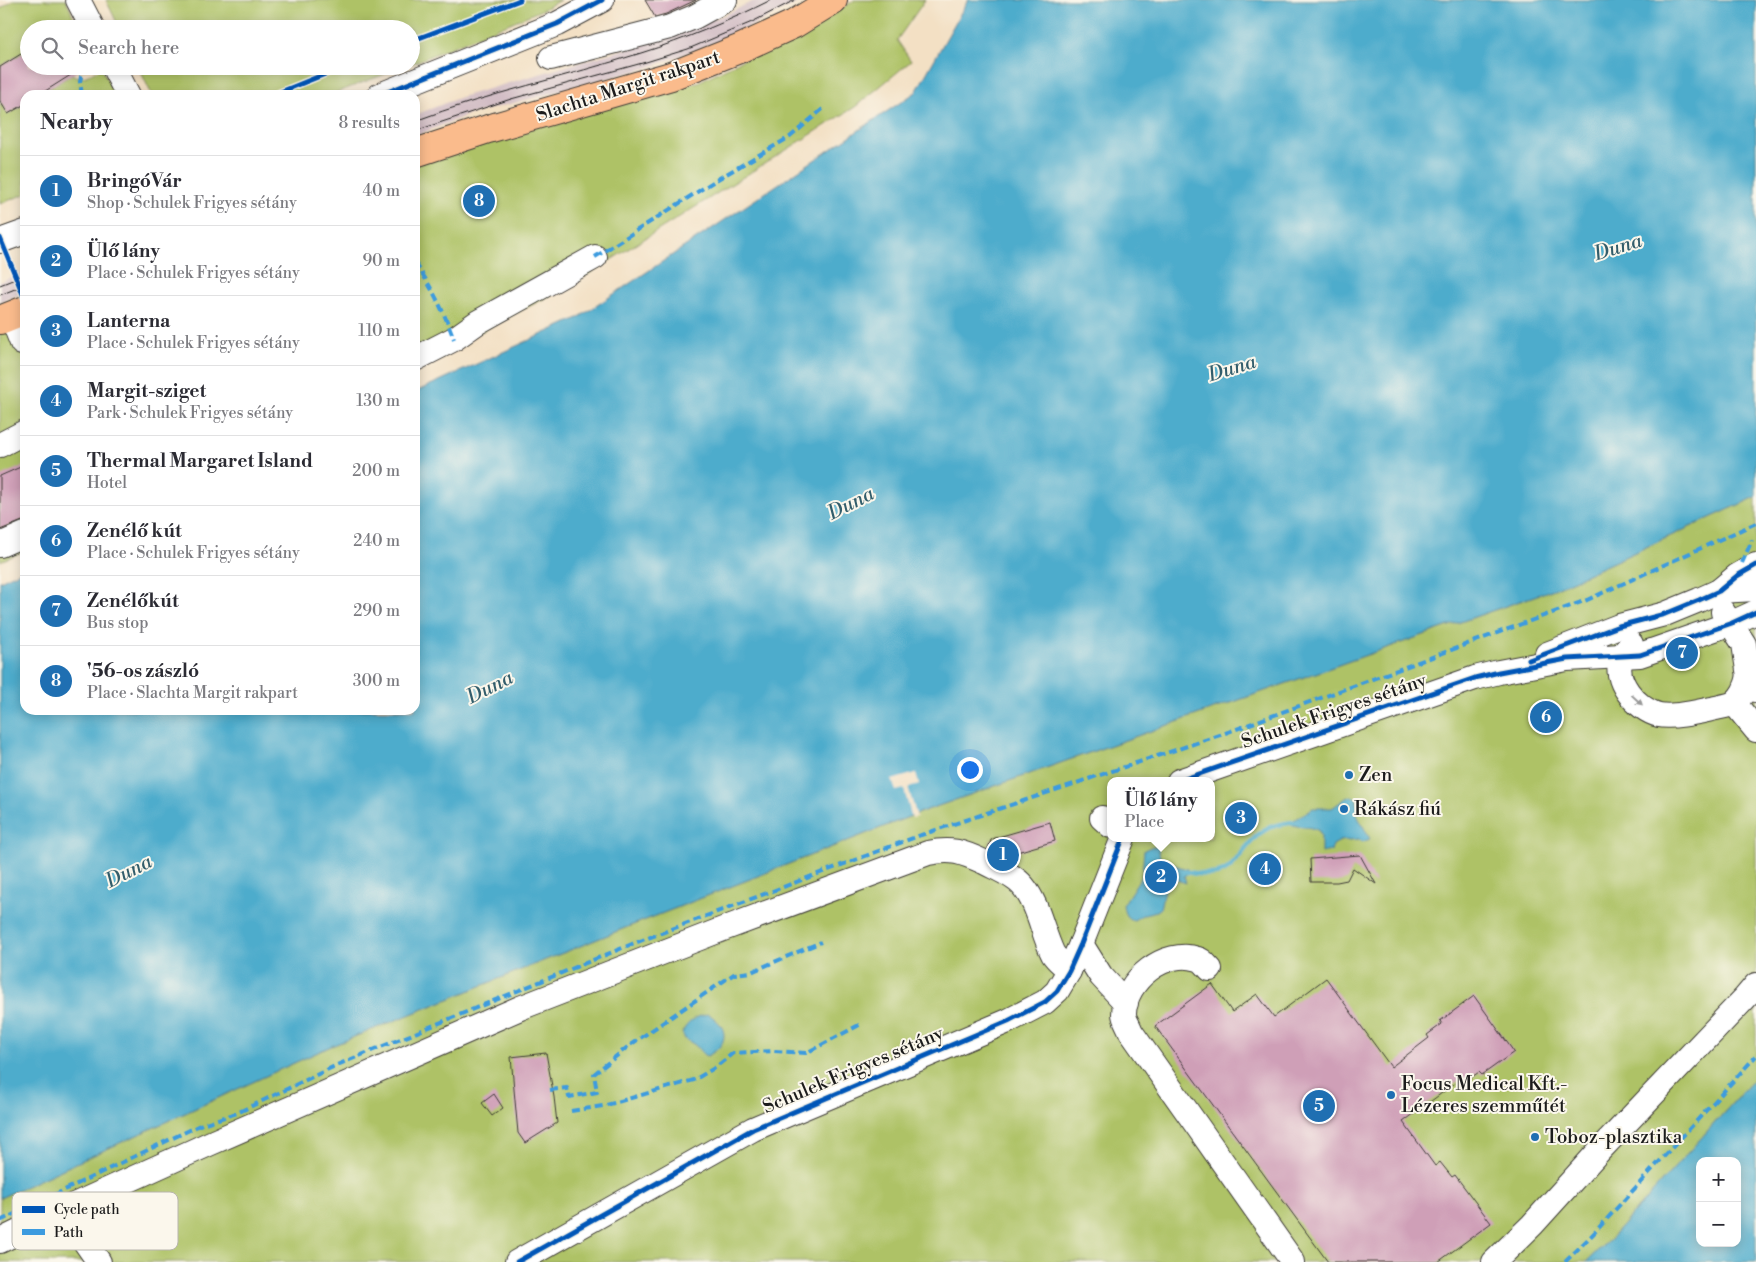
<!DOCTYPE html>
<meta charset="utf-8">
<style>
:root{--surface:#fff;--page:#f7f7f7;--text:#2b2b33;--muted:#7c7c81;--line:#e1e1e2;--accent:#1f6fb2}
body{margin:0;font-family:"Libre Bodoni",serif;background:var(--page);color:var(--text)}
.controls{position:absolute;right:15px;bottom:15px;display:grid;overflow:hidden;border-radius:10px;box-shadow:0 2px 12px #0003}
.controls button{width:45px;height:45px;display:grid;place-items:center;padding:0;border:0;border-bottom:1px solid var(--line);background:var(--surface);color:var(--text);font:25px sans-serif}
.you{position:absolute;left:969px;top:769px;width:18px;height:18px;margin:-12px;border:4px solid #fff;border-radius:50%;background:#1a73e8;box-shadow:0 0 0 8px #1a73e833}
.badge{display:grid;place-items:center;width:32px;height:32px;border-radius:50%;background:var(--accent);color:#fff;font-size:16px;font-weight:700}
.pin{position:absolute;translate:-50% -50%;border:2px solid #fff;box-shadow:0 1px 5px #0006}
.popup{position:absolute;left:1107px;top:777px;width:108px;height:65px;box-sizing:border-box;display:grid;place-content:center;border-radius:10px;background:var(--surface);filter:drop-shadow(0 1px 4px #0005);font-size:16px;white-space:nowrap;color:var(--muted)}
.popup b{font-size:19px;color:var(--text)}
.popup::after{content:'';position:absolute;left:50%;top:100%;margin-left:-10px;border:10px solid transparent;border-top-color:var(--surface)}
.list{margin:0;padding:0;list-style:none}
h2{display:flex;justify-content:space-between;align-items:center;height:65px;margin:0;padding:0 20px;font-size:21px}
h2 small{font-size:16px;font-weight:400;color:var(--muted)}
.list li{display:grid;grid-template-columns:32px 1fr auto;gap:15px;align-items:center;box-sizing:border-box;height:70px;padding:0 20px;border-top:1px solid var(--line)}
.list b{display:block;font-size:19px;white-space:nowrap}
.list p{margin:0;font-size:16px;white-space:nowrap;color:var(--muted)}
.list em{font-size:16px;font-style:normal;color:var(--muted)}
.icon{flex:none;width:28px;height:28px;fill:none;stroke:currentColor;stroke-width:2;stroke-linecap:round;stroke-linejoin:round}
.map{position:relative;flex:none;width:1756px;height:1262px;overflow:hidden}
.search{position:absolute;background:var(--surface);box-shadow:0 2px 12px #0003;left:20px;top:20px;width:400px;height:55px;display:flex;align-items:center;gap:12px;box-sizing:border-box;padding:0 18px;border-radius:28px;color:var(--muted);font-size:19px}
.panel{position:absolute;background:var(--surface);box-shadow:0 2px 12px #0003;left:20px;top:90px;width:400px;height:625px;border-radius:15px}
.map>svg:first-child{display:block}
</style>
<div class="map">
<svg width="1756" height="1262" viewBox="0 0 1756 1262">
<rect width="100%" height="100%" fill="#fbf7ec"/>
<filter id="ink" filterUnits="userSpaceOnUse"><feTurbulence type="fractalNoise" baseFrequency=".02" numOctaves="2"/><feDisplacementMap in="SourceGraphic" scale="10" xChannelSelector="R" yChannelSelector="G"/><feConvolveMatrix kernelMatrix="1 2 1 2 8 2 1 2 1" color-interpolation-filters="sRGB"/></filter>
<filter id="wash" filterUnits="userSpaceOnUse"><feTurbulence type="fractalNoise" baseFrequency=".0096" numOctaves="4" result="noise"/><feDisplacementMap in="SourceGraphic" scale="20" xChannelSelector="R" yChannelSelector="G"/><feGaussianBlur stdDeviation="1.12" result="paint"/><feColorMatrix in="noise" values="0 0 0 0 0 0 0 0 0 0 0 0 0 0 0 0 0 1.4 0 .05"/><feComposite in="paint" operator="in"/></filter>
<g filter="url(#wash)">
<rect width="100%" height="100%" fill="#f3e0c4"/>
<g fill="#d2bdc5">
<polygon points="756,0 803,0 728,38 647,68 468,115 415,136 415,115 461,97 639,45 722,16"/>
<polygon points="25,271 25,292 0,302 0,282"/>
</g>
<g fill="#aec266" stroke="#656f41" fill-rule="evenodd">
<polygon points="14,0 66,0 74,18 60,29 29,29 29,49 0,67 0,9"/>
<polygon points="106,0 560,0 544,9 411,64 411,29 120,29"/>
<polygon points="855,0 925,0 897,40 911,61 855,107 574,283 415,366 415,155 698,82 823,20"/>
<polygon points="138,66 406,66 330,95 152,95"/>
<path d="M102,69L115,95H39L72,74C84,82 90,72 102,69Z"/>
<polygon points="0,101 8,114 25,104 25,194 0,204"/>
<polygon points="25,321 25,551 0,561 0,331"/>
<path d="M1756,497V1077L1614,1235L1586,1262H0V1198L329,1047L625,928L924,811L1554,589ZM1111,781H1211V838H1111Z"/>
</g>
<g fill="#4daccc" stroke="#346474" fill-rule="evenodd">
<polygon points="968,0 1756,0 1756,497 1554,589 924,811 625,928 329,1047 0,1198 0,581 25,569 25,710 415,710 415,392 578,318 916,92"/>
<path d="M1352,796L1357,799V815L1370,839L1362,842L1359,839L1340,841L1333,845L1331,851L1321,853V836L1319,831C1311,826 1302,828 1293,825L1294,820L1313,808H1332L1346,798Z"/>
<path d="M1153,846L1158,848L1161,861L1187,869V872L1184,877L1186,883L1171,878L1164,890L1160,909L1157,911L1144,914L1134,920C1126,919 1124,913 1123,905L1142,875L1144,850Z"/>
<path d="M708,1014C729,1026 730,1045 707,1056L704,1055L695,1045L685,1039L682,1033C687,1022 696,1016 708,1014Z"/>
<path d="M1756,1077V1262H1586L1614,1235ZM1700,1161H1737V1243H1700Z"/>
</g>
<polygon fill="#f3e0c4" points="916,773 919,785 908,788 917,817 912,818 904,789 896,791 892,780"/>
<g fill="none" stroke-linecap="round" stroke-linejoin="round">
<path stroke="#4daccc" stroke-width="5" d="M1187,872C1236,882 1230,860 1260,833C1270,825 1282,824 1294,822"/>
</g>
<g id="blocks">
<g fill="#cf9fb7">
<polygon points="645,0 696,0 666,14 655,17"/>
<polygon points="29,49 29,66 85,66 39,95 25,95 25,104 8,114 0,101 0,67"/>
<polygon points="25,465 25,520 0,530 0,476"/>
<circle cx="1546" cy="716" r="11"/>
<polygon points="1050,822 1055,841 1010,854 1006,858 988,849 991,840 995,838"/>
<polygon points="1360,855 1376,884 1353,868 1347,880 1337,882 1311,882 1310,859"/>
<polygon points="1326,978 1391,1067 1429,1038 1427,1035 1442,1024 1440,1021 1474,996 1514,1052 1482,1075 1479,1072 1461,1085 1458,1081 1403,1122 1435,1166 1440,1162 1452,1177 1455,1175 1491,1223 1438,1262 1328,1262 1155,1026 1212,984 1232,1012 1257,994 1274,1017"/>
<polygon points="546,1053 554,1097 557,1123 525,1143 518,1133 511,1057"/>
<polygon points="494,1094 503,1108 492,1116 482,1103"/>
</g>
</g>
</g>
<g filter="url(#ink)">
<use href="#blocks" fill-opacity="0" stroke="#3c3935" stroke-width="1"/>
<g fill="none" stroke-linecap="round" stroke-linejoin="round">
<defs>
<g id="minor">
<polyline points="78,0 93,29"/>
<polyline points="551,58 670,27 694,17 725,0"/>
<polyline points="113,66 128,95"/>
<polyline points="380,95 557,24 602,0"/>
<polyline points="0,241 25,232"/>
<polyline points="11,315 22,343"/>
<polyline points="415,359 454,339 478,322 595,257"/>
<polyline points="0,445 25,432"/>
<polyline points="0,545 25,534"/>
<polyline points="1719,591 1756,589"/>
<polyline points="1723,612 1744,644 1750,683 1754,690"/>
<path d="M1631,644C1628,648 1624,652 1622,657C1611,679 1637,710 1659,715C1673,718 1698,712 1712,709C1718,707 1729,706 1734,703C1742,697 1747,685 1749,676"/>
<polyline points="1547,654 1619,626 1665,614 1699,600 1719,591 1737,576 1756,565"/>
<polyline points="1734,703 1756,730"/>
<polyline points="1179,781 1475,678 1499,672 1567,659 1640,655 1732,623 1756,612"/>
<polyline points="1102,818 1111,826"/>
<polyline points="1081,944 1101,976 1126,1003"/>
<path d="M1210,969C1206,965 1203,960 1198,959C1166,948 1124,980 1124,1014C1124,1019 1129,1026 1131,1032L1293,1262"/>
<polyline points="63,1210 99,1262"/>
<path d="M0,1241L63,1210L211,1143L520,1008L723,929L928,853C952,848 962,852 984,862C997,869 1014,875 1023,886C1039,905 1042,932 1053,954C1057,960 1064,965 1069,971"/>
<polyline points="517,1262 753,1129 1008,1021 1045,1002 1057,991 1069,971 1081,944 1123,838"/>
<polyline points="1494,1262 1532,1225 1600,1150 1745,998 1756,985"/>
</g>
<g id="major">
<polyline points="415,153 488,129 671,76 739,49 794,24 833,0"/>
<polyline points="0,320 25,310"/>
</g>
</defs>
<use href="#minor" stroke="#3c3935" stroke-width="26"/>
<use href="#major" stroke="#3c3935" stroke-width="30"/>
<use href="#minor" stroke="#fff" stroke-width="24"/>
<use href="#major" stroke="#fabb8c" stroke-width="28"/>
<g stroke="#1c1c1c" stroke-width="1">
<path d="M415,121C489,93 566,77 641,53C686,39 729,21 771,0"/>
<polyline points="415,131 511,99 646,62 688,49 752,22 795,0"/>
<polyline points="0,285 25,275"/>
<polyline points="0,295 25,285"/>
</g>
<g stroke="#3c9bdf" stroke-width="4" stroke-dasharray="8 4" stroke-linecap="butt">
<polyline points="82,95 80,82 83,66"/>
<polyline points="595,257 716,180 790,137 824,108"/>
<path d="M415,263C432,287 444,312 454,339"/>
<polyline points="1742,563 1752,540"/>
<polyline points="550,1090 567,1088 569,1097 597,1092 594,1074 630,1045 734,974 751,972 821,942"/>
<polyline points="571,1111 603,1106 694,1080 716,1067 733,1053 774,1051 806,1053 861,1024"/>
<polyline points="0,1221 202,1124 237,1113 337,1065 632,944 921,835 1220,735 1587,600 1756,523"/>
<polyline points="1565,1262 1594,1233 1756,1056"/>
</g>
<defs>
<g id="cycleway">
<polyline points="411,41 520,0"/>
<polyline points="273,95 345,66"/>
<polyline points="380,95 557,24 602,0"/>
<polyline points="0,238 25,299"/>
<polyline points="1529,660 1619,626 1665,614 1699,600 1719,591 1737,576 1756,565"/>
<polyline points="1179,781 1475,678 1499,672 1567,659 1640,655 1732,623 1756,612"/>
<polyline points="517,1262 753,1129 1008,1021 1045,1002 1057,991 1069,971 1081,944 1123,838"/>
</g>
</defs>
<use href="#cycleway" stroke="#fbf7ec" stroke-width="8"/>
<use href="#cycleway" stroke="#0057b8" stroke-width="5"/>
</g>
<defs><path id="oneway-solid" d="M-6-.8H1V-3.2L6.5 0L1 3.2V.8H-6Z" transform="scale(1.25)"/></defs>
<use fill="#999" href="#oneway-solid" transform="translate(1637 700) rotate(43)"/>
</g>
<g fill="#1f6fb2" stroke="#fbf7ec" stroke-width="2">
<circle cx="1349" cy="775" r="5"/>
<circle cx="1344" cy="809" r="5"/>
<circle cx="1391" cy="1095" r="5"/>
<circle cx="1535" cy="1137" r="5"/>
</g>
<g text-anchor="middle" dominant-baseline="central" stroke-width="4" stroke-linejoin="round" paint-order="stroke">
<g font-size="19" fill="#1c1c1c" stroke="#fbf7ec">
<text transform="translate(628 86) rotate(-18)">Slachta Margit rakpart</text>
<text transform="translate(1334 711) rotate(-19)">Schulek Frigyes sétány</text>
<text transform="translate(853 1070) rotate(-23)">Schulek Frigyes sétány</text>
</g>
<g font-size="19" fill="#1c1c1c" stroke="#fbf7ec" text-anchor="start">
<text x="1359" y="775">Zen</text>
<text x="1354" y="809">Rákász fiú</text>
<text x="1401" y="1084">Focus Medical Kft.-<tspan x="1401" dy="22">Lézeres szemműtét</tspan></text>
<text x="1545" y="1137">Toboz-plasztika</text>
</g>
<g font-size="20" font-style="italic" fill="#325d6b" stroke="#fbf7ec">
<text transform="translate(1618 248) rotate(-17)">Duna</text>
<text transform="translate(1232 369) rotate(-17)">Duna</text>
<text transform="translate(851 504) rotate(-27)">Duna</text>
<text transform="translate(490 688) rotate(-27)">Duna</text>
<text transform="translate(129 872) rotate(-27)">Duna</text>
</g>
</g>
<rect x="12" y="1192" width="166" height="58" rx="8" fill="#fbf7ec" stroke="#b8b5ae" stroke-width="1"/>
<rect x="22" y="1206" width="23" height="7" fill="#0057b8"/>
<rect x="22" y="1229" width="23" height="6" fill="#3c9bdf"/>
<g font-size="14" fill="#1c1c1c">
<text x="54" y="1214">Cycle path</text>
<text x="54" y="1237">Path</text>
</g>
</svg>
<div class="controls">
<button>+</button>
<button>−</button>
</div>
<div class="you"></div>
<div class="pin badge" style="left:1003px;top:855px">1</div>
<div class="pin badge" style="left:1161px;top:877px">2</div>
<div class="popup"><b>Ülő lány</b>Place</div>
<div class="pin badge" style="left:1241px;top:818px">3</div>
<div class="pin badge" style="left:1265px;top:869px">4</div>
<div class="pin badge" style="left:1319px;top:1106px">5</div>
<div class="pin badge" style="left:1546px;top:717px">6</div>
<div class="pin badge" style="left:1682px;top:653px">7</div>
<div class="pin badge" style="left:479px;top:201px">8</div>
<div class="search"><svg class="icon" aria-label="search" viewBox="0 0 24 24"><circle cx="10" cy="10" r="6"/><path d="M15 15l6 6"/></svg>Search here</div>
<section class="panel">
<h2>Nearby<small>8 results</small></h2>
<ul class="list">
<li><span class="badge">1</span><div><b>BringóVár</b><p>Shop · Schulek Frigyes sétány</p></div><em>40 m</em></li>
<li><span class="badge">2</span><div><b>Ülő lány</b><p>Place · Schulek Frigyes sétány</p></div><em>90 m</em></li>
<li><span class="badge">3</span><div><b>Lanterna</b><p>Place · Schulek Frigyes sétány</p></div><em>110 m</em></li>
<li><span class="badge">4</span><div><b>Margit-sziget</b><p>Park · Schulek Frigyes sétány</p></div><em>130 m</em></li>
<li><span class="badge">5</span><div><b>Thermal Margaret Island</b><p>Hotel</p></div><em>200 m</em></li>
<li><span class="badge">6</span><div><b>Zenélő kút</b><p>Place · Schulek Frigyes sétány</p></div><em>240 m</em></li>
<li><span class="badge">7</span><div><b>Zenélőkút</b><p>Bus stop</p></div><em>290 m</em></li>
<li><span class="badge">8</span><div><b>'56-os zászló</b><p>Place · Slachta Margit rakpart</p></div><em>300 m</em></li>
</ul>
</section>
</div>
